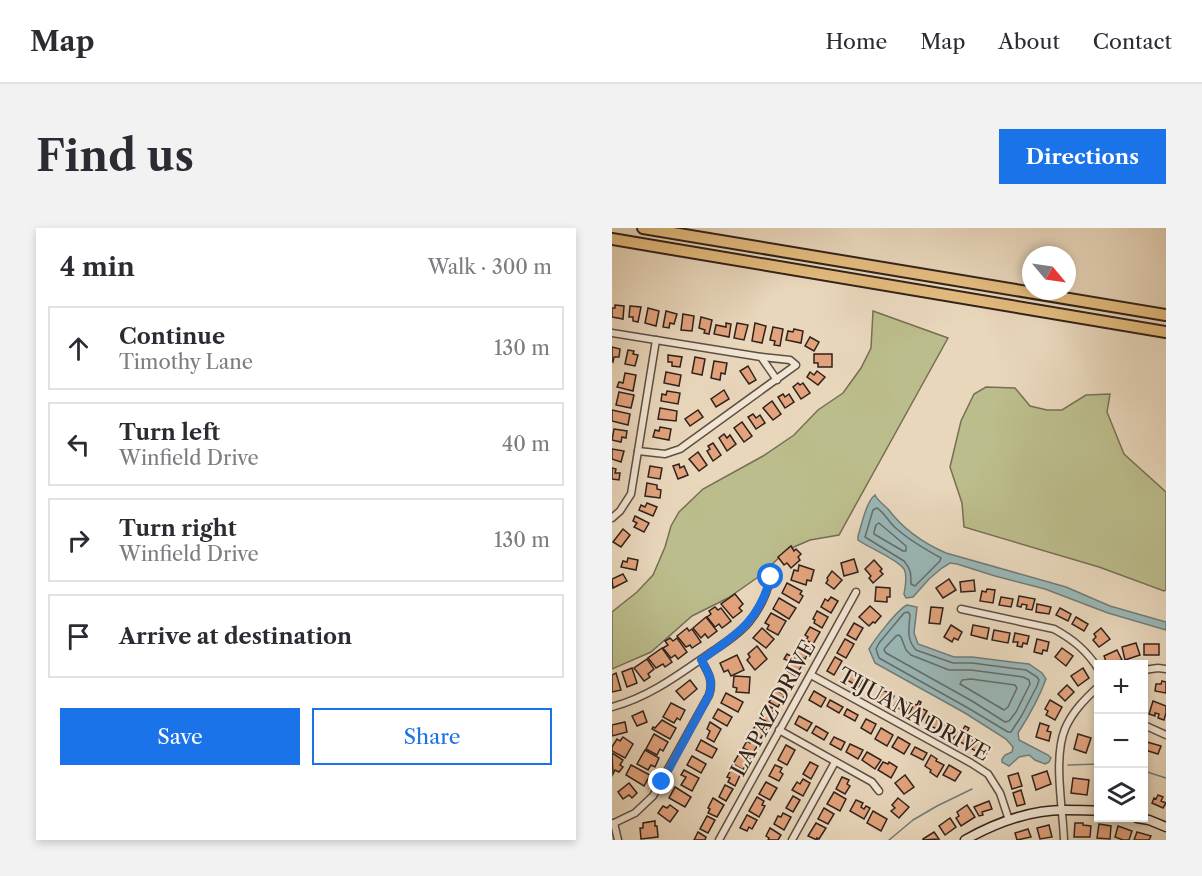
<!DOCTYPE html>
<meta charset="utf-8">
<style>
:root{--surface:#fff;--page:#f2f2f3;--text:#2b2b33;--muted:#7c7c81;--line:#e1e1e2;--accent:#1a73e8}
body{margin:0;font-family:"Libre Caslon Text",serif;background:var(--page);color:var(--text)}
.controls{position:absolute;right:18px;bottom:18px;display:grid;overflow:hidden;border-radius:0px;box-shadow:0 3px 9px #0003}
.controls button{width:54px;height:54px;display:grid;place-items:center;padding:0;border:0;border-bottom:2px solid var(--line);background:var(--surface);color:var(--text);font:30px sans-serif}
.compass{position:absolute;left:410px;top:18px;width:54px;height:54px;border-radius:50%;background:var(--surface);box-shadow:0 3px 9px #0003;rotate:119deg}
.stop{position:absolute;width:18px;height:18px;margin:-14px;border:4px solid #1a73e8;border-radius:50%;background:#fff}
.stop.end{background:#1a73e8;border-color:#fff;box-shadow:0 2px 6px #0008}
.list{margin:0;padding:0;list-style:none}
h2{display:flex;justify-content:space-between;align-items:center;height:78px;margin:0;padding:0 24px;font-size:26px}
h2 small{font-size:20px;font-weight:400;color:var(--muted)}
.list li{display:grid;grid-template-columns:39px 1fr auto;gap:18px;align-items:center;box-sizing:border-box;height:84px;margin:0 12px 12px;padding:0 12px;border:2px solid var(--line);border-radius:0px}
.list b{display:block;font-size:22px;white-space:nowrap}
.list p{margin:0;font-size:20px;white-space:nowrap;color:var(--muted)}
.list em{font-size:20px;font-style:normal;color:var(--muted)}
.actions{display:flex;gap:12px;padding:18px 24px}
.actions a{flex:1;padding:14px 0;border:2px solid var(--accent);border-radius:0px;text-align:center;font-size:21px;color:var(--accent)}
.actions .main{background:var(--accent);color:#fff}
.icon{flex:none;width:33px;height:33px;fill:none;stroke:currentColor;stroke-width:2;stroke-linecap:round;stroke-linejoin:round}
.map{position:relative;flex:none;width:554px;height:612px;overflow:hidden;border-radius:0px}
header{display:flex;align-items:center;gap:36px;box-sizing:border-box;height:84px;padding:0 30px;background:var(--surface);border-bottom:2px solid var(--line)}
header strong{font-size:28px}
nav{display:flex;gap:33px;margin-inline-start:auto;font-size:21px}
.intro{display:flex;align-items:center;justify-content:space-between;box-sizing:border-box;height:144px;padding:0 36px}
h1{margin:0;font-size:42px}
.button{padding:15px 27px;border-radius:0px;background:var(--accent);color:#fff;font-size:21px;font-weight:700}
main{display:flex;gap:36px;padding:0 36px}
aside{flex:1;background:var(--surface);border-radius:0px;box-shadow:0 3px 9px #0003}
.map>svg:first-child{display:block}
</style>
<header>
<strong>Map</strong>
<nav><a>Home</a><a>Map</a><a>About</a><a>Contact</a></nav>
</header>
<div class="intro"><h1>Find us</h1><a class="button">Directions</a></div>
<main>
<aside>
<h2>4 min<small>Walk · 300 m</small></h2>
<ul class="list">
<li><svg class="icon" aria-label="ahead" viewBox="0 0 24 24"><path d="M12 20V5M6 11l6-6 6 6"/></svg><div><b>Continue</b><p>Timothy Lane</p></div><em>130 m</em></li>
<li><svg class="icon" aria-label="left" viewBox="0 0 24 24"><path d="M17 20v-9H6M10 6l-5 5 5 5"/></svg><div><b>Turn left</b><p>Winfield Drive</p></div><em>40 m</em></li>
<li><svg class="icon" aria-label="right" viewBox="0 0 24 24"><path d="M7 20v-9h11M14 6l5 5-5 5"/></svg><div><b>Turn right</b><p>Winfield Drive</p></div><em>130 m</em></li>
<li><svg class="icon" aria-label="arrive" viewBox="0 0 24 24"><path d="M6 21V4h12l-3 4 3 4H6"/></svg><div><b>Arrive at destination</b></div></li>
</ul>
<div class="actions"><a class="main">Save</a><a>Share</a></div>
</aside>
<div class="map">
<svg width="554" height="612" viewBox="0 0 554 612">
<rect width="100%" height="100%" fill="#e9d7bc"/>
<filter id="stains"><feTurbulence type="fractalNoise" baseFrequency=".00333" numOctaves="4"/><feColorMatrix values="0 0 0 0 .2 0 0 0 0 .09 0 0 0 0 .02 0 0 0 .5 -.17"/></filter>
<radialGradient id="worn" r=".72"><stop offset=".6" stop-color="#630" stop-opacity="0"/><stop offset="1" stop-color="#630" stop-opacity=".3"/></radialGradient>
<g fill="#bcbd8c" stroke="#766f54" stroke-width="1.5">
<polygon points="261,83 336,110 227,307 198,312 175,322 149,347 116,370 80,388 39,424 0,441 0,384 25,364 41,347 53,319 59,298 67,284 91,261 151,228 182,207 206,182 231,165 249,140 259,120"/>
<polygon points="374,159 403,160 418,178 435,182 450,182 474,167 498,166 495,184 512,226 554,264 554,362 552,363 487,339 352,299 350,275 338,239 349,193 362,166"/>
</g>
<g fill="#9ab8b8" stroke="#707c79" stroke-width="1.5">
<path d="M263,267C266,273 271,276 276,281C291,301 311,315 334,325L454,359L498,378L554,394V402L496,385L433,361L383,348L345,336L338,335L330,340L317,351L301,369L294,370L292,366C293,359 296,348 292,341C285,331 257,320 246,312V308C250,296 254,274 263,267Z"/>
<path d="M295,377L305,379L302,405L306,416L342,429H360L417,436L430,445L434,451C427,470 417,488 406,505L407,512L436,527L439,530L437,534L433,536L423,532L417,527L407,529L397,538L390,534V531L393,527L400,524L401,519L394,511L353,485L263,435L257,421C263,411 285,382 295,377Z"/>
</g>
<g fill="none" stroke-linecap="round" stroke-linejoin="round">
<g stroke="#656c6a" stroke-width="1.5">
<path d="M265,280C273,285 277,295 285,301C298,313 313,321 329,330L328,333L303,358L299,356C299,346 299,341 292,333L253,309L261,282Z"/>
<polygon points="267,295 294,318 294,323 291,323 262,306 262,304 264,297"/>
<path d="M296,384L298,387C297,400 294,411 304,422L341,435H360L414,442L425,449L427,452L425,458L410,487L399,504H396L356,480L267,430L264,421L267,415L292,385Z"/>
<polygon points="287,407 289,409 294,422 299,427 337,442 359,442 411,449 417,452 418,456 404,484 397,493 393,494 360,473 274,425 272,422 273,420 284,408"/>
<polygon points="359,451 403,457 405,460 396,479 392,482 348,456 350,452"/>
</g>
<g stroke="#707c79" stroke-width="1.5">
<polyline points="456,537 487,536"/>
<polyline points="532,543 554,550"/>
<polyline points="277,612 301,592 325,578 360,561"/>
</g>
</g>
<g fill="#e3a37d" stroke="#30211b" stroke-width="1.5">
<polygon points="3,77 12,78 11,91 0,89 0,80 3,80"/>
<polygon points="18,78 29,79 26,94 21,93 21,89 17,89"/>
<polygon points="36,80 47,83 44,98 33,95"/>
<polygon points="54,83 65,86 62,96 58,95 57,100 51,99"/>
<polygon points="71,86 82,88 80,103 69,102"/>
<polygon points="89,89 100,92 97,106 92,105 93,102 87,100"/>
<polygon points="114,95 119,96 117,109 102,106 104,97 114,99"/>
<polygon points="125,95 136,97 132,112 122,110"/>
<polygon points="143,95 154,98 150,115 140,113"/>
<polygon points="161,99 171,101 168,118 162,117 163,113 158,112"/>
<polygon points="182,101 191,103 189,115 174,112 176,103 181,104"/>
<polygon points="198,109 207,114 202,123 193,118"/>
<polygon points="0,119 8,121 7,129 2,129 1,134 0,133"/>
<polygon points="16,122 22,123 21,126 26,127 23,138 13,136"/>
<polygon points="202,126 220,126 220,139 206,139 206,135 202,135"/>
<polygon points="56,127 70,129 68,139 60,138 60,134 56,134"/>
<polygon points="83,129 93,131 90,147 80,145"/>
<polygon points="102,133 115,135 113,146 109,145 108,152 99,150"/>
<polygon points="136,138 144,152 137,156 128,143"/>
<polygon points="205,143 213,149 206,157 195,149 198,144 202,147"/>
<polygon points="54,144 69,147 67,158 52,155"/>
<polygon points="13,145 24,147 21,163 5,159 7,154 11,155"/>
<polygon points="186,155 188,157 191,155 198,165 189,171 181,159"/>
<polygon points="112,162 117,171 104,179 99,171"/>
<polygon points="55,163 68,165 66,176 49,173 50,166 54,167"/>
<polygon points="7,164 22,167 19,180 4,177"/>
<polygon points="171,166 173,169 177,166 182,174 173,180 166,169"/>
<polygon points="160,173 169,186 161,192 151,180"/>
<polygon points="48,180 65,183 64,193 46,191"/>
<polygon points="0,182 18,186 16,197 0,193"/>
<polygon points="86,182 91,189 78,198 73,191"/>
<polygon points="141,186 144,190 148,187 153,195 144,201 136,189"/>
<polygon points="130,194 140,208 132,214 122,200"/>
<polygon points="48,199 59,201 57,212 41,209 43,202 47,203"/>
<polygon points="2,201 15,203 14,210 10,209 9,214 0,212"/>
<polygon points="112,206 115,210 118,207 124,216 115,223 107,210"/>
<polygon points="101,215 109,227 101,233 95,223 98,221 96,218"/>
<polygon points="0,221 12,223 9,234 0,231"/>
<polygon points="86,224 95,237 87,243 77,231"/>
<polygon points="67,236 68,240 72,238 76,247 66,251 61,238"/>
<polygon points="38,238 50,240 48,251 36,249"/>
<polygon points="0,240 4,241 3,245 8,245 7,252 0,251"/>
<polygon points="35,255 45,257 45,261 49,262 48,270 33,268"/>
<polygon points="35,275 45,279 41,288 27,282 29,277 33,279"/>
<polygon points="23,288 37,295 32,304 22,299 25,295 21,293"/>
<polygon points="11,301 18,307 9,319 1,314"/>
<polygon points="179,318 182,323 184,321 189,326 186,329 188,332 179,340 175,335 172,337 166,329"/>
<polygon points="16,330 26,332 24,342 9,339 11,333 15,334"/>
<polygon points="242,331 246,344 232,348 229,335"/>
<polygon points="262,332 270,341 268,343 271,346 261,355 257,350 259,348 253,341"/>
<polygon points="187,337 202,342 199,353 195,352 194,357 179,352 182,342 186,343"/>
<polygon points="220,343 230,352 222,361 214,355 216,352 215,350"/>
<polygon points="11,346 15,353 1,360 0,351"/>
<polygon points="337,351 344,362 331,370 324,360"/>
<polygon points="362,352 363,363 349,364 348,354"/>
<polygon points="175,355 190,363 188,366 191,368 187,375 170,365"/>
<polygon points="264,359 278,360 278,369 275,369 275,374 263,373"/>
<polygon points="375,361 383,362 381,375 368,373 370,363 374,364"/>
<polygon points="123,366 131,376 127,380 130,383 121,390 109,376"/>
<polygon points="407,368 423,371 420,382 414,381 415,377 410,376 409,379 405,378"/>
<polygon points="219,369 226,373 219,385 209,379 213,371 216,373"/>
<polygon points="389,369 401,371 399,379 387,377"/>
<polygon points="167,370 184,380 177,391 161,381"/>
<polygon points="425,376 439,379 437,386 424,384"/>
<polygon points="258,378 269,388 263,395 261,394 257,398 247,389"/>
<polygon points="103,379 106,382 109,380 119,393 110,400 107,396 103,399 95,389 99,386 97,383"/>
<polygon points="319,379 331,380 328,396 317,395"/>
<polygon points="448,380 459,386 456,393 444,387"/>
<polygon points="205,383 216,389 210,400 202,395 203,392 201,391"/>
<polygon points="159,385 174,393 166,407 155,401 157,397 153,395"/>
<polygon points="94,389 105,403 96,410 93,406 89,410 81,400"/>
<polygon points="464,389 476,396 472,403 460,396"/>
<polygon points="242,395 251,400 244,412 235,407"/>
<polygon points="339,397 350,404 346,412 342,410 340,414 332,409"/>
<polygon points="361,397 377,400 375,411 359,407"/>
<polygon points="198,399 208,404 201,416 194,412 196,409 193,407"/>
<polygon points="75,400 77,403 80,401 89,414 80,420 78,417 74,419 65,408"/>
<polygon points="150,400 162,411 154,420 141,410"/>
<polygon points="489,400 498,411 487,419 481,412 484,409 482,406"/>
<polygon points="382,402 398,405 396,415 380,412"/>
<polygon points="403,405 417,408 415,416 411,415 410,419 405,418 406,414 401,414"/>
<polygon points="58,410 61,413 65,410 75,424 66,431 63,427 59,430 51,420 56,417 53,413"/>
<polygon points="233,411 242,416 234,430 225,425"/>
<polygon points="425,411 437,414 435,423 431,422 430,426 422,424"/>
<polygon points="188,414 199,420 193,431 182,426"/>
<polygon points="524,415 528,427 513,432 510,419"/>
<rect x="532" y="416" width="15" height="11"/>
<polygon points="145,418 155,431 143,442 135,432 138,429 136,426"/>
<polygon points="50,420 60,434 53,439 51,436 44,440 36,430"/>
<polygon points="450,420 461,428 454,438 443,429"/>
<polygon points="505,422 510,432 495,436 492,428"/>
<polygon points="175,426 191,435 184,448 172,441 177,433 172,431"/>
<polygon points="125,427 132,442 119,448 116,442 112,444 108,435"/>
<polygon points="223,429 230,433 222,447 215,443"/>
<polygon points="35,431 42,441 36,446 38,449 32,453 22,440"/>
<polygon points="20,440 25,455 15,459 10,444"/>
<polygon points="471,440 477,450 466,458 459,448"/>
<polygon points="239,444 251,451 247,459 235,452"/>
<polygon points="4,445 9,462 0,464 0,447"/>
<polygon points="172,446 182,451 175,463 166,458"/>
<polygon points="122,448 138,449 137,465 124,464 125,460 121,459"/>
<polygon points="78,452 85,461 72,472 64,463"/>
<polygon points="550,453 554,454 554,465 543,463 544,456 549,456"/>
<polygon points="455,457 462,464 453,473 446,466"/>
<polygon points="164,462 173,467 166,479 157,474"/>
<polygon points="271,462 282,468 278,476 267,470"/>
<polygon points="202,463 214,470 209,479 197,472"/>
<polygon points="114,465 131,474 126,484 109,475"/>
<polygon points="287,470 299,477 294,484 282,478"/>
<polygon points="218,472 231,479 227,485 215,478"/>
<polygon points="438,472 450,479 443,492 434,487 436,483 433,481"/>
<polygon points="307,473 309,474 307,479 315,483 309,493 297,486 302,476 305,477"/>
<polygon points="541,473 554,478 554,485 552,492 546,490 547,486 543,485 543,488 537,486"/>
<polygon points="59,475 73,482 68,492 65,490 62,495 51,489"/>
<polygon points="155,477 162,481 159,485 162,487 157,495 148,490"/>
<polygon points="106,481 120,489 115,498 101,490"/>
<polygon points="235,481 246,487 243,493 232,487"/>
<polygon points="31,483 35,494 25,498 20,488"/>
<polygon points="187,488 200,495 195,503 183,496"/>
<polygon points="317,488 330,495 326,502 314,495"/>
<polygon points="254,491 264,496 259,506 249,500"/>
<polygon points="50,492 64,500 58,511 40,501 41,499 43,500"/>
<polygon points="146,493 156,499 149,510 139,505"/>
<polygon points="13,494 15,504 0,508 0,497"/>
<polygon points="98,494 109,501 102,514 95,510 98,503 95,501"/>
<polygon points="428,495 437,498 435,503 439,504 437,513 424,509"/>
<polygon points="333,497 345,504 341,511 329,504"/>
<polygon points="204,498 216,505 212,512 200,505"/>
<polygon points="353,498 357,500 355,504 363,509 357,519 345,512"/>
<polygon points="269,500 281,507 275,518 263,511"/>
<polygon points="42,506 56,514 51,523 48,521 45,527 34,521"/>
<polygon points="466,506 479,510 474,525 462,521"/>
<polygon points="11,509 21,516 13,530 0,523 0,519 5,511 8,513"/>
<polygon points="222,509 233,514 229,522 218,516"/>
<polygon points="286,509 298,516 292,526 280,519"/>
<polygon points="140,511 147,515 141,525 131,520 135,513 138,515"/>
<polygon points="89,512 105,521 100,530 84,522"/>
<polygon points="365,512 378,519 373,528 360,521"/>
<polygon points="535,514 549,518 546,526 533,522"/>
<polygon points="238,516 251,522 246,531 234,524"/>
<polygon points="174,517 183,522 175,537 166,532"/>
<polygon points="303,519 315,525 311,532 299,526"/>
<polygon points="33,522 47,530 43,539 39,537 36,542 25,536"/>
<polygon points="128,524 138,530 131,542 121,536"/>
<polygon points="255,524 269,532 263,541 250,532"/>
<polygon points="0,525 11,532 8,537 11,539 7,544 3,542 1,546"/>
<polygon points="319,527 325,531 324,533 332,537 325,549 318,544 319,542 313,538"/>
<polygon points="80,528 94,536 89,545 75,537"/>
<polygon points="198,534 206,538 199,551 191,546"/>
<polygon points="271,534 276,536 277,534 285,539 279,550 266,542"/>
<polygon points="19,537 38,547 32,558 14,547"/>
<polygon points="163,537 170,540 168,544 171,546 167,553 157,548"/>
<polygon points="337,537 349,544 343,553 331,547"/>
<polygon points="120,540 129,545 123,558 116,554 118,550 115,549"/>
<polygon points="72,542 87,550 80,563 69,557 74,549 69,547"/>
<polygon points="435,543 439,556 424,562 420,548"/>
<polygon points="406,545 410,558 400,561 396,548"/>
<polygon points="293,547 302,559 292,566 283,555"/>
<polygon points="230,549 237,552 235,556 238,558 233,566 224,561"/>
<polygon points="461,550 477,552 475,567 459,565"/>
<polygon points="191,551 198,555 191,568 180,562 185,554 188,556"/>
<polygon points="154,554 165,560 158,572 147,566"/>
<polygon points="17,555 25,565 20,570 17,567 11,571 6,564"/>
<polygon points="113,557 121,561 114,573 107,569"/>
<polygon points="63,559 79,569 73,579 57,570"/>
<polygon points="409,562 413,576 405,578 401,565"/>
<polygon points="222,564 234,571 228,583 215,576"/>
<polygon points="546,567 551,569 549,573 554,575 551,580 540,575 542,570 544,571"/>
<polygon points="181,568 188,572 181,584 174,580"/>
<polygon points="145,569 152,573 150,577 153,578 147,589 137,583"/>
<polygon points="101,570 112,577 105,589 96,585 98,581 96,580"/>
<polygon points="286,570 297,579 287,590 279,583 283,580 280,577"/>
<polygon points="244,572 251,575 249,579 252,581 254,578 258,580 252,591 238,583"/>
<polygon points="377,573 380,581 370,584 371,587 367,588 362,579"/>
<polygon points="58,577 66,583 58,594 46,585 51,578 55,580"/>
<polygon points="355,577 363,589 349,598 344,590 347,588 345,584"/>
<polygon points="212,580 222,586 216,596 206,591"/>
<polygon points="261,583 275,591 269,603 255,595"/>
<polygon points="171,585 179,589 172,602 162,596 166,588 169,589"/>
<polygon points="135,587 145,592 140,601 137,599 135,603 128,600"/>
<polygon points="95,588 103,592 96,605 88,601"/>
<polygon points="338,590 344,599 333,607 327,598"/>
<polygon points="43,593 43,598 45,598 46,609 29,611 28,600 31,600 31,595"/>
<polygon points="204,595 214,600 207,611 205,610 205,612 196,608"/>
<polygon points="463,595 471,595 471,597 479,598 478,609 462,609"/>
<polygon points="487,596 499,598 498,611 485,610"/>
<polygon points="437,597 440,609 428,611 425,600"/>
<polygon points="506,598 520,603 517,612 511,612 503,609"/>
<polygon points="158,600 169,607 166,612 156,612 157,610 154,608"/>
<polygon points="416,601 419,609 405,612 403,605"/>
<polygon points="86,604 94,609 93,612 82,612"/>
<polygon points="322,604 327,611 311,612 311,611"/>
<polygon points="525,604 539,608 537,612 522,612"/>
</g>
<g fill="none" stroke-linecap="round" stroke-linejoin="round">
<defs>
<g id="street">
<polyline points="0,105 149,129 178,132 184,137 68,221 53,226 26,223"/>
<polyline points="149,129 165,152"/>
<polyline points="0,290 8,283 19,266 44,112"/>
<path d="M349,381L442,401C462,412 475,423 487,442"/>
<polyline points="532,442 546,440 554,441"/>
<polyline points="199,447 359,535 376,546 388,565 397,592"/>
<path d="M0,479C38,469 69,445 101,423C113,415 127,406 137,394C147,382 155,365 159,349"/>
<polyline points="532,497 554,507"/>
<polyline points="167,502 260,554 267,563"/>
<polyline points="2,595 6,612"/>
<path d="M0,596L23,585L41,568L97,467C102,453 96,444 89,432"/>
<polyline points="107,612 244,364"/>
<polyline points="180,612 223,534"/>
<path d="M452,612C451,581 441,530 453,501C460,484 473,471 487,458"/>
</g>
<g id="secondary">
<polyline points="525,590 537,592 554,599"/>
<path d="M353,612C383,595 417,582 453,582C464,582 475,582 487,583"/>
</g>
<g id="highway">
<polyline points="31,0 554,87"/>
<polyline points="0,11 554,104"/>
</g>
</defs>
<use href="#street" stroke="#5e4e43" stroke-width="9"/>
<use href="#secondary" stroke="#30211b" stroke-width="11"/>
<use href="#highway" stroke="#30211b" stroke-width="14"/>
<use href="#street" stroke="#f1e5d3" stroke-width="6"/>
<use href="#secondary" stroke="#f1e5d3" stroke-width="8"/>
<use href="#highway" stroke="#e4bc7e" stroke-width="10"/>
</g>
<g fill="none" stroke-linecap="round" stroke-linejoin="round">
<path stroke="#1a73e8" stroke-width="8" d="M50,554L97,467C102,453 96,444 89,432C125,406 146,394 159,349"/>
</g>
<g text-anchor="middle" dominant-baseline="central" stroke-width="4.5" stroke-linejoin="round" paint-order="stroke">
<g font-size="21" fill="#30211b" stroke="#f1e5d3">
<text transform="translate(161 480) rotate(-61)">LA PAZ DRIVE</text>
<text transform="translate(302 486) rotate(29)">TIJUANA DRIVE</text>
</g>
</g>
<rect width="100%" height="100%" filter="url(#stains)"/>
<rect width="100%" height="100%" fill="url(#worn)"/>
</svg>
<div class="controls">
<button>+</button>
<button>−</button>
<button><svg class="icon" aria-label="layers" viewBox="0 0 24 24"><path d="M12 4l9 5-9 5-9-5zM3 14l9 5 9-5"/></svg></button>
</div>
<svg class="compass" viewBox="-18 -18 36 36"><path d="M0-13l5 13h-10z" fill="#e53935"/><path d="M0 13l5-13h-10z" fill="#7c7c81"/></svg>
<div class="stop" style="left:159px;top:349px"></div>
<div class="stop end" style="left:50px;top:554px"></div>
</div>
</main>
